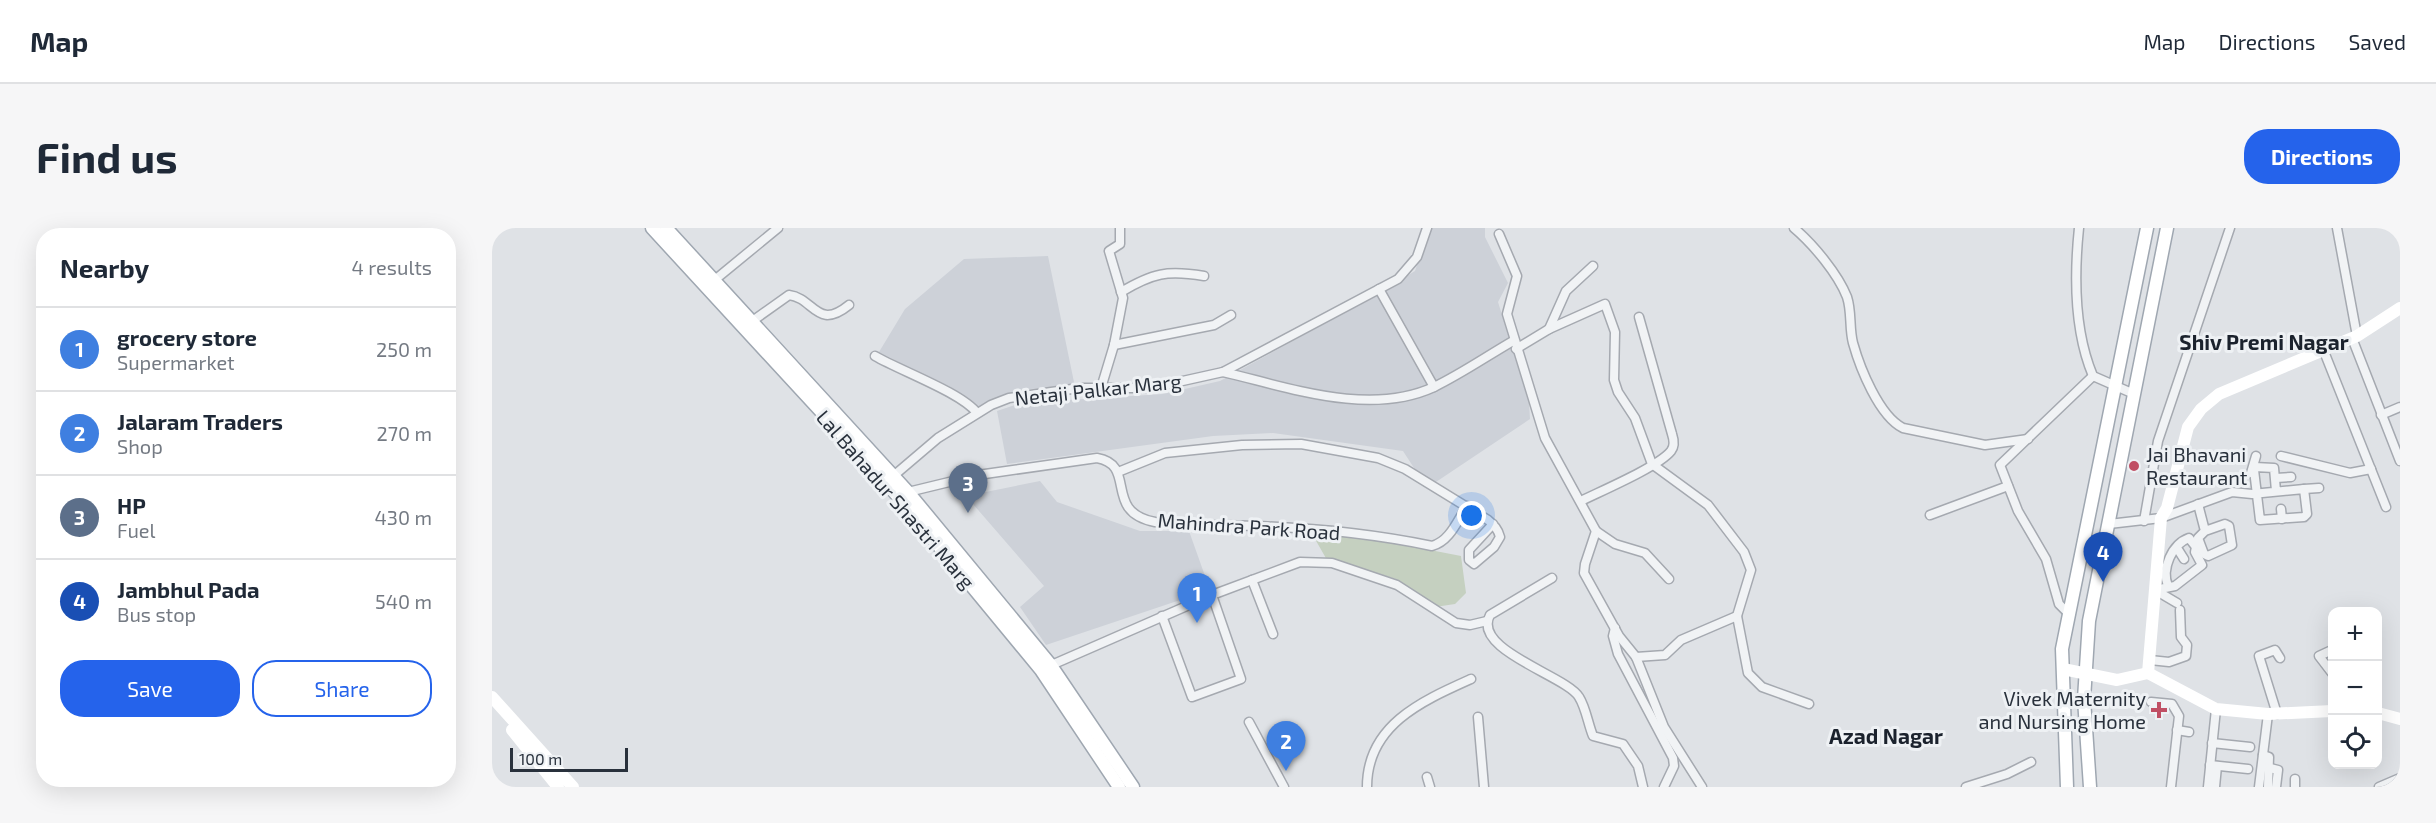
<!DOCTYPE html>
<meta charset="utf-8">
<style>
:root{--surface:#fff;--page:#f6f6f7;--text:#1f2937;--muted:#747a83;--line:#e0e1e3;--accent:#2563eb}
body{margin:0;font-family:"Exo 2",sans-serif;background:var(--page);color:var(--text)}
.controls{position:absolute;right:18px;bottom:18px;display:grid;overflow:hidden;border-radius:12px;box-shadow:0 6px 24px #0002}
.controls button{width:54px;height:54px;display:grid;place-items:center;padding:0;border:0;border-bottom:2px solid var(--line);background:var(--surface);color:var(--text);font:30px sans-serif}
.scale{position:absolute;left:18px;bottom:15px;width:118px;box-sizing:border-box;padding-left:6px;border:3px solid #29313c;border-top:0;font-size:16px;line-height:21px;white-space:nowrap;color:#29313c;-webkit-text-stroke:4px #eef1f4;paint-order:stroke}
.you{position:absolute;left:980px;top:288px;width:21px;height:21px;margin:-15px;border:4px solid #fff;border-radius:50%;background:#1a73e8;box-shadow:0 0 0 9px #1a73e833}
.badge{display:grid;place-items:center;width:39px;height:39px;border-radius:50%;background:var(--accent);color:#fff;font-size:20px;font-weight:700}
.pin{position:absolute;translate:-50% -50px;filter:drop-shadow(0 2px 3px #0008)}
.pin::after{content:'';position:absolute;top:32px;width:21px;height:18px;background:inherit;clip-path:polygon(0 0,100% 0,50% 100%)}
.list{margin:0;padding:0;list-style:none}
h2{display:flex;justify-content:space-between;align-items:center;height:78px;margin:0;padding:0 24px;font-size:26px}
h2 small{font-size:20px;font-weight:400;color:var(--muted)}
.list li{display:grid;grid-template-columns:39px 1fr auto;gap:18px;align-items:center;box-sizing:border-box;height:84px;padding:0 24px;border-top:2px solid var(--line)}
.list b{display:block;font-size:22px;white-space:nowrap}
.list p{margin:0;font-size:20px;white-space:nowrap;color:var(--muted)}
.list em{font-size:20px;font-style:normal;color:var(--muted)}
.actions{display:flex;gap:12px;padding:18px 24px}
.actions a{flex:1;padding:14px 0;border:2px solid var(--accent);border-radius:24px;text-align:center;font-size:21px;color:var(--accent)}
.actions .main{background:var(--accent);color:#fff}
.icon{flex:none;width:33px;height:33px;fill:none;stroke:currentColor;stroke-width:2;stroke-linecap:round;stroke-linejoin:round}
.map{position:relative;flex:none;width:1908px;height:559px;overflow:hidden;border-radius:24px}
header{display:flex;align-items:center;gap:36px;box-sizing:border-box;height:84px;padding:0 30px;background:var(--surface);border-bottom:2px solid var(--line)}
header strong{font-size:28px}
nav{display:flex;gap:33px;margin-inline-start:auto;font-size:21px}
.intro{display:flex;align-items:center;justify-content:space-between;box-sizing:border-box;height:144px;padding:0 36px}
h1{margin:0;font-size:42px}
.button{padding:15px 27px;border-radius:24px;background:var(--accent);color:#fff;font-size:21px;font-weight:700}
main{display:flex;gap:36px;padding:0 36px}
aside{flex:1;background:var(--surface);border-radius:24px;box-shadow:0 6px 24px #0002}
.map>svg:first-child{display:block}
</style>
<header>
<strong>Map</strong>
<nav><a>Map</a><a>Directions</a><a>Saved</a></nav>
</header>
<div class="intro"><h1>Find us</h1><a class="button">Directions</a></div>
<main>
<aside>
<h2>Nearby<small>4 results</small></h2>
<ul class="list">
<li><span class="badge" style="background:#3f7fe0">1</span><div><b>grocery store</b><p>Supermarket</p></div><em>250 m</em></li>
<li><span class="badge" style="background:#3f7fe0">2</span><div><b>Jalaram Traders</b><p>Shop</p></div><em>270 m</em></li>
<li><span class="badge" style="background:#5c6f8a">3</span><div><b>HP</b><p>Fuel</p></div><em>430 m</em></li>
<li><span class="badge" style="background:#1a4fb4">4</span><div><b>Jambhul Pada</b><p>Bus stop</p></div><em>540 m</em></li>
</ul>
<div class="actions"><a class="main">Save</a><a>Share</a></div>
</aside>
<div class="map">
<svg width="1908" height="559" viewBox="0 0 1908 559">
<rect width="100%" height="100%" fill="#dfe2e6"/>
<g fill="#cdd1d8">
<polygon points="938,0 993,0 993,9 1016,55 1006,74 1037,175 1038,191 935,260 911,223 781,205 721,208 515,236 505,183 529,175 671,166 728,153 870,75 923,43"/>
<polygon points="556,28 583,159 538,161 507,169 486,180 466,164 387,124 413,81 472,31"/>
<polygon points="548,253 565,274 648,303 697,303 718,362 554,417 528,379 552,358 474,268"/>
</g>
<polygon fill="#c5d0c0" points="819,304 892,313 969,328 974,365 963,376 943,379 904,351 842,332 835,332"/>
<g fill="none" stroke-linecap="round" stroke-linejoin="round">
<defs>
<g id="street">
<path d="M1302,0C1321,16 1346,46 1355,69C1360,84 1357,100 1361,115C1368,140 1387,188 1411,200L1493,217L1536,211"/>
<path d="M1587,0C1582,48 1582,103 1601,148L1642,166"/>
<polyline points="1845,0 1865,108"/>
<polyline points="1007,6 1025,48 1015,86 1053,210 1104,303 1093,336 1092,345 1127,408 1144,429 1172,499 1210,559"/>
<polyline points="219,55 286,0"/>
<polyline points="887,61 942,159"/>
<path d="M629,64C661,45 675,42 712,48"/>
<path d="M259,94L297,67C322,70 325,103 357,77"/>
<polyline points="1057,101 1113,76 1123,104 1122,152 1126,164 1143,190 1160,236 1216,277 1252,324 1259,342 1245,388 1256,445 1270,459 1317,476"/>
<polyline points="1860,110 1908,233"/>
<polyline points="622,117 722,97 739,87"/>
<polyline points="1024,121 1057,101 1074,63 1101,38"/>
<polyline points="1831,121 1894,279"/>
<path d="M383,128C409,143 470,165 485,185"/>
<path d="M731,144C796,159 877,189 942,159C969,146 995,128 1021,113"/>
<polyline points="609,160 622,117 631,70 617,23 628,16 628,0"/>
<polyline points="1889,187 1908,179"/>
<polyline points="1789,228 1858,245 1879,241"/>
<path d="M626,244L673,225L750,217L809,216L886,230L913,241L996,292C1002,297 1006,301 1008,309L1002,319L982,336L977,332V322L1001,296"/>
<polyline points="1759,245 1764,228"/>
<polyline points="399,250 446,210 499,177 517,170 587,160 659,160 731,144 906,51 925,29 935,0"/>
<polyline points="1784,250 1799,249"/>
<polyline points="1812,261 1827,260"/>
<path d="M416,264L486,247L605,230C646,237 610,284 663,294C695,299 731,296 763,298C822,300 882,306 940,318C958,313 965,293 975,278"/>
<path d="M1089,273C1109,263 1166,239 1179,223C1183,218 1182,212 1180,206L1147,89"/>
<polyline points="1706,276 1713,303 1706,310 1712,326 1716,328 1740,317 1737,298 1733,296 1713,303"/>
<polyline points="1789,281 1790,291"/>
<polyline points="1438,287 1516,258"/>
<polyline points="1652,293 1666,213 1738,0"/>
<polyline points="1617,296 1669,290 1740,264 1760,266 1812,261 1815,286 1812,289 1768,292 1762,242 1763,239 1782,240 1784,263"/>
<polyline points="1104,303 1123,316 1153,325 1177,351"/>
<polyline points="1685,320 1692,331"/>
<path d="M1060,350L998,387C979,422 1075,448 1087,469C1094,480 1096,496 1101,508L1131,516L1146,538L1151,559"/>
<polyline points="760,352 781,406"/>
<path d="M1663,362L1683,358L1710,337L1703,324L1704,319L1697,310C1680,316 1669,341 1676,358"/>
<polyline points="1663,362 1685,375"/>
<polyline points="1578,387 1567,376 1554,331 1526,283 1508,237 1601,148"/>
<polyline points="670,388 700,469 749,451 720,367"/>
<polyline points="1123,400 1121,408 1126,426 1181,530 1182,538 1172,559"/>
<polyline points="1840,422 1827,428 1840,445"/>
<polyline points="1144,429 1173,427 1189,412 1245,388"/>
<polyline points="1658,432 1677,434 1694,428 1695,417 1689,409 1688,382"/>
<polyline points="555,439 720,367 808,334 840,335 905,357 964,395 978,397 995,393"/>
<polyline points="1659,474 1680,476 1687,488 1679,559"/>
<polyline points="1785,486 1767,428 1783,422 1788,430"/>
<polyline points="986,489 992,559"/>
<polyline points="757,494 792,559"/>
<polyline points="1685,502 1697,504"/>
<polyline points="1720,515 1758,519"/>
<polyline points="1771,527 1777,529 1776,559"/>
<polyline points="1718,537 1756,541"/>
<polyline points="1778,540 1786,542 1784,559"/>
<polyline points="935,549 938,559"/>
<polyline points="1803,551 1803,559"/>
<path d="M875,559C875,497 930,473 979,451"/>
<polyline points="1474,559 1515,546 1539,534"/>
<polyline points="1716,559 1724,481"/>
<polyline points="1723,559 1725,538"/>
<polyline points="1767,559 1776,486"/>
<polyline points="1887,559 1908,550"/>
</g>
<g id="primary">
<polyline points="160,0 394,254 549,442 627,559"/>
<polyline points="174,0 416,264 558,436 641,559"/>
<polyline points="1575,559 1570,421 1655,0"/>
<polyline points="1598,559 1592,471 1597,393 1675,0"/>
</g>
</defs>
<use href="#street" stroke="#a5a9b0" stroke-width="11"/>
<use href="#primary" stroke="#9fa7b1" stroke-width="15"/>
<use href="#street" stroke="#f1f3f5" stroke-width="8"/>
<g stroke="#fff" stroke-width="12">
<polyline points="1571,441 1625,452 1656,445"/>
<polyline points="1656,445 1669,290 1675,280 1696,199 1709,181 1727,166 1865,108 1908,80"/>
<polyline points="1656,445 1724,481 1776,486 1840,483"/>
<polyline points="0,469 81,559"/>
<polyline points="1886,485 1908,491"/>
<polyline points="20,502 66,559"/>
</g>
<use href="#primary" stroke="#fff" stroke-width="12"/>
</g>
<g fill="#c04f64" stroke="#eef1f4" stroke-width="2">
<circle cx="1642" cy="238" r="6"/>
<path d="M1664 473h6v6h6v6h-6v6h-6v-6h-6v-6h6z"/>
</g>
<g text-anchor="middle" dominant-baseline="central" stroke-width="6" stroke-linejoin="round" paint-order="stroke">
<g font-size="20" fill="#29313c" stroke="#eef1f4">
<text transform="translate(606 161) rotate(-6)">Netaji Palkar Marg</text>
<text transform="translate(404 271) rotate(49)">Lal Bahadur Shastri Marg</text>
<text transform="translate(757 298) rotate(4)">Mahindra Park Road</text>
</g>
<g font-size="20" fill="#29313c" stroke="#eef1f4" text-anchor="start">
<text x="1654" y="226">Jai Bhavani<tspan x="1654" dy="23">Restaurant</tspan></text>
<text x="1654" y="470" text-anchor="end">Vivek Maternity<tspan x="1654" dy="23">and Nursing Home</tspan></text>
</g>
<g font-size="21" font-weight="bold" fill="#1b222d" stroke="#eef1f4">
<text x="1772" y="113">Shiv Premi Nagar</text>
<text x="1394" y="507">Azad Nagar</text>
</g>
</g>
</svg>
<div class="controls">
<button>+</button>
<button>−</button>
<button><svg class="icon" aria-label="locate" viewBox="0 0 24 24"><circle cx="12" cy="12" r="6"/><path d="M12 2v4M12 18v4M2 12h4M18 12h4"/></svg></button>
</div>
<div class="scale">100 m</div>
<div class="you"></div>
<div class="pin badge" style="left:705px;top:395px;background:#3f7fe0">1</div>
<div class="pin badge" style="left:794px;top:543px;background:#3f7fe0">2</div>
<div class="pin badge" style="left:476px;top:285px;background:#5c6f8a">3</div>
<div class="pin badge" style="left:1611px;top:354px;background:#1a4fb4">4</div>
</div>
</main>
